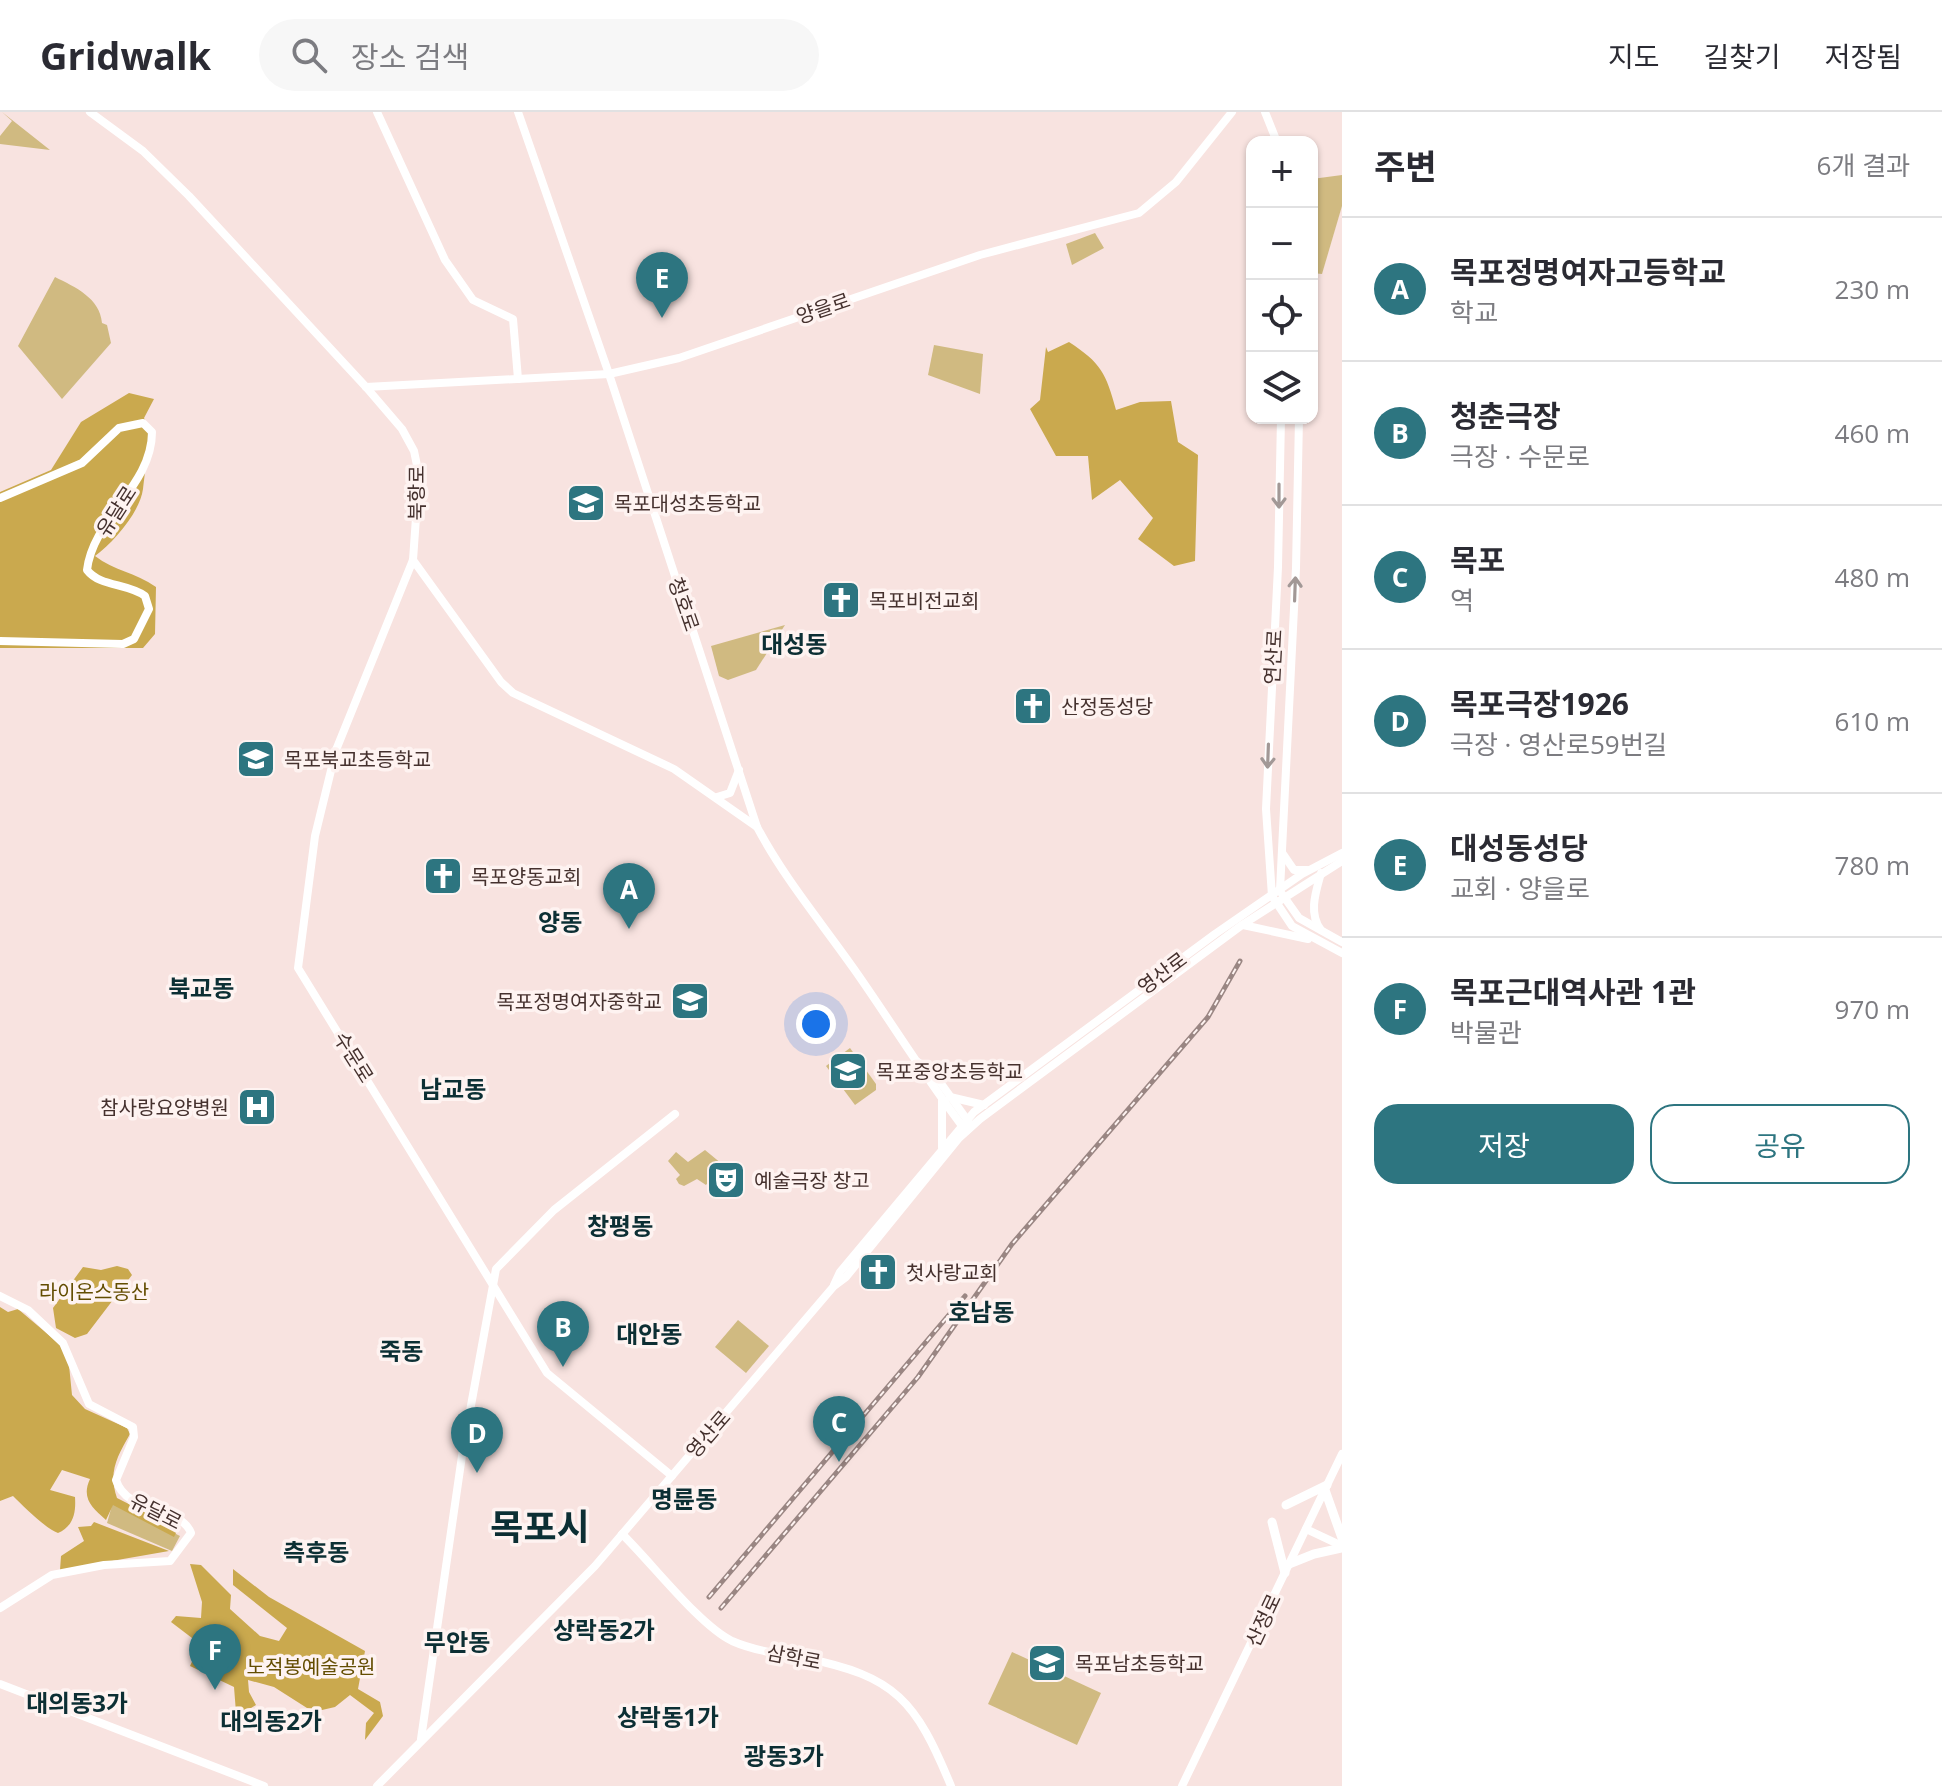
<!DOCTYPE html>
<html lang="ko">
<meta charset="utf-8">
<style>
:root{--surface:#fff;--page:#f7f7f7;--text:#2b2b33;--muted:#7c7c81;--line:#e1e1e2;--accent:#2d7580}
body{margin:0;font-family:"Open Sans","Noto Sans KR",sans-serif;background:var(--page);color:var(--text)}
.controls{position:absolute;right:24px;top:24px;display:grid;overflow:hidden;border-radius:16px;box-shadow:0 2px 6px #0004}
.controls button{width:72px;height:72px;display:grid;place-items:center;padding:0;border:0;border-bottom:2px solid var(--line);background:var(--surface);color:var(--text);font:40px sans-serif}
.you{position:absolute;left:816px;top:912px;width:28px;height:28px;margin:-20px;border:6px solid #fff;border-radius:50%;background:#1a73e8;box-shadow:0 0 0 12px #1a73e833}
.badge{display:grid;place-items:center;width:52px;height:52px;border-radius:50%;background:var(--accent);color:#fff;font-size:26px;font-weight:700}
.pin{position:absolute;translate:-50% -66px;filter:drop-shadow(0 2px 4px #0008)}
.pin::after{content:'';position:absolute;top:42px;width:28px;height:24px;background:inherit;clip-path:polygon(0 0,100% 0,50% 100%)}
.list{margin:0;padding:0;list-style:none}
h2{display:flex;justify-content:space-between;align-items:center;height:104px;margin:0;padding:0 32px;font-size:34px}
h2 small{font-size:26px;font-weight:400;color:var(--muted)}
.list li{display:grid;grid-template-columns:52px 1fr auto;gap:24px;align-items:center;box-sizing:border-box;height:144px;padding:0 32px;border-top:2px solid var(--line)}
.list b{display:block;font-size:30px;white-space:nowrap}
.list p{margin:0;font-size:26px;white-space:nowrap;color:var(--muted)}
.list em{font-size:26px;font-style:normal;color:var(--muted)}
.actions{display:flex;gap:16px;padding:24px 32px}
.actions a{flex:1;padding:18px 0;border:2px solid var(--accent);border-radius:24px;text-align:center;font-size:28px;color:var(--accent)}
.actions .main{background:var(--accent);color:#fff}
.icon{flex:none;width:44px;height:44px;fill:none;stroke:currentColor;stroke-width:2;stroke-linecap:round;stroke-linejoin:round}
.map{position:relative;flex:none;width:1342px;height:1674px;overflow:hidden}
header{display:flex;align-items:center;gap:48px;box-sizing:border-box;height:112px;padding:0 40px;background:var(--surface);border-bottom:2px solid var(--line)}
header strong{font-size:38px}
nav{display:flex;gap:44px;margin-inline-start:auto;font-size:28px}
.search{width:560px;height:72px;background:var(--page);display:flex;align-items:center;gap:20px;box-sizing:border-box;padding:0 28px;border-radius:44px;color:var(--muted);font-size:30px}
main{display:flex}
aside{flex:1;background:var(--surface)}
.map>svg:first-child{display:block}
</style>
<header>
<strong>Gridwalk</strong>
<div class="search"><svg class="icon" aria-label="search" viewBox="0 0 24 24"><circle cx="10" cy="10" r="6"/><path d="M15 15l6 6"/></svg>장소 검색</div>
<nav><a>지도</a><a>길찾기</a><a>저장됨</a></nav>
</header>
<main>
<div class="map">
<svg width="1342" height="1674" viewBox="0 0 1342 1674">
<rect width="100%" height="100%" fill="#f8e3e0"/>
<g fill="#d0ba81">
<polygon points="2,0 50,38 0,32 0,24 12,9"/>
<polygon points="1342,63 1342,94 1322,162 1312,161 1312,67"/>
<polygon points="1095,121 1104,136 1072,153 1066,132"/>
<path d="M55,165C75,175 100,186 102,211L107,213L111,231L62,287L18,234Z"/>
<polygon points="934,233 983,242 980,282 928,263"/>
<polygon points="785,513 756,558 728,568 719,564 711,534"/>
<polygon points="850,936 876,972 876,978 855,993 826,954"/>
<polygon points="705,1038 722,1052 706,1073 697,1067 684,1074 679,1072 676,1067 680,1063 668,1049 676,1040 688,1050"/>
<polygon points="738,1208 769,1234 746,1261 715,1235"/>
<polygon points="113,1390 180,1424 172,1439 107,1411"/>
<polygon points="1012,1540 1101,1581 1077,1633 988,1592"/>
</g>
<g fill="#caa94e">
<path d="M1069,230C1101,251 1106,261 1116,298L1140,290L1171,289L1178,330L1198,343L1195,449L1174,454L1138,427L1153,406L1120,368L1092,388L1088,344H1056L1030,297L1040,288L1046,235L1048,240Z"/>
<path d="M129,281L154,287L144,306L155,328C145,351 146,354 143,377C140,400 114,430 95,444C114,459 135,460 156,475L155,522L143,536H0V380L51,358L81,310Z"/>
<polygon points="117,1154 128,1157 132,1163 87,1222 75,1226 56,1216 53,1196 83,1155 101,1158"/>
<path d="M0,1195L8,1200L18,1197L63,1235L69,1253L72,1283L85,1297L127,1316L130,1322C117,1345 108,1360 117,1386L178,1417L174,1425L113,1393L106,1408C92,1396 81,1386 90,1367L62,1358L50,1378L75,1385C76,1400 74,1414 58,1421C45,1416 24,1395 13,1384L0,1389Z"/>
<polygon points="94,1410 169,1439 60,1458 61,1444 84,1429 78,1415 91,1414"/>
<polygon points="190,1452 201,1453 231,1483 230,1497 260,1524 279,1529 287,1516 233,1473 233,1457 269,1485 365,1539 358,1577 380,1590 383,1604 365,1628 366,1611 374,1601 350,1583 335,1595 322,1598 307,1596 274,1575 248,1568 249,1580 256,1593 246,1599 237,1613 234,1575 190,1554 196,1541 192,1526 171,1510 176,1504 201,1506 202,1490"/>
</g>
<g fill="none" stroke-linecap="round" stroke-linejoin="round">
<g stroke="#fff" stroke-width="8">
<polyline points="90,0 143,39 189,84 366,275 402,317 414,339 419,363 413,448 336,638 315,724 298,856 547,1261 672,1364"/>
<polyline points="377,0 445,148 473,188 513,207 518,267"/>
<path d="M518,0L609,262L757,715C784,766 821,810 854,857C892,911 926,967 966,1019"/>
<polyline points="1265,0 1277,30"/>
<polyline points="366,275 609,262 679,246 980,143 1139,101 1176,70 1232,0"/>
<polyline points="1281,306 1278,455 1266,697 1272,784 1292,814 1342,841"/>
<path d="M0,386L82,351L119,316L143,311L152,320C152,374 93,406 87,458C100,475 127,471 145,484L149,497L134,527L123,532L0,529"/>
<polyline points="413,448 501,570 513,581 674,657 757,715"/>
<polyline points="717,685 730,681 739,658"/>
<polyline points="1283,742 1294,758 1307,758"/>
<polyline points="1280,778 1296,456 1299,306"/>
<polyline points="1282,782 1299,806 1342,830"/>
<polyline points="1243,813 1308,827"/>
<path d="M1321,818C1308,802 1316,779 1321,761"/>
<polyline points="918,950 932,959 968,1009"/>
<polyline points="950,985 984,993"/>
<polyline points="942,989 942,1035"/>
<polyline points="834,1173 840,1160 974,1000 1215,822 1302,762 1342,741"/>
<path d="M0,1184L28,1198L63,1231L89,1292L133,1315L134,1325L116,1368C126,1402 181,1394 191,1421L170,1449L104,1453L52,1463L0,1496"/>
<polyline points="1306,1417 1342,1434"/>
<path d="M622,1422C651,1450 699,1513 732,1529C755,1539 780,1542 804,1546C896,1564 916,1589 951,1674"/>
<polyline points="0,1572 264,1674"/>
<polyline points="421,1627 463,1337 496,1157 554,1098 675,1002"/>
<polyline points="377,1674 595,1454 834,1174 846,1165 959,1026 980,1007 1242,813 1342,749"/>
<polyline points="1182,1674 1342,1342"/>
</g>
<g stroke="#fff" stroke-width="9">
<polyline points="1325,1378 1342,1426"/>
<polyline points="1286,1393 1327,1373"/>
<polyline points="1272,1410 1285,1461"/>
<polyline points="1289,1452 1314,1442 1342,1436"/>
</g>
<defs>
<g id="rail">
<polyline points="709,1485 965,1184"/>
<polyline points="721,1496 918,1265 1012,1132 1208,905 1240,849"/>
</g>
</defs>
<use href="#rail" stroke="#9a8683" stroke-width="5"/>
<use href="#rail" stroke="#fef3f1" stroke-width="2" stroke-dasharray="6" stroke-linecap="butt"/>
</g>
<defs><path id="oneway-shaft" d="M-6 0H5M1.5-3L5.5 0L1.5 3" fill="none" stroke-width="1.6" stroke-linecap="round" stroke-linejoin="round" transform="scale(2)"/></defs>
<g stroke="#a29896">
<use href="#oneway-shaft" transform="translate(1279 384) rotate(90)"/>
<use href="#oneway-shaft" transform="translate(1295 477) rotate(-88)"/>
<use href="#oneway-shaft" transform="translate(1268 644) rotate(92)"/>
</g>
<defs>
<symbol id="school-square" viewBox="-11 -11 22 22"><rect x="-9" y="-9" width="18" height="18" rx="4" fill="#2d7580" stroke="#fef3f1"/><path d="M0-5L7-2L0 1L-7-2ZM-4 1L0 2.5L4 1V4Q0 6-4 4Z" fill="#fff"/></symbol>
<symbol id="church-square" viewBox="-11 -11 22 22"><rect x="-9" y="-9" width="18" height="18" rx="4" fill="#2d7580" stroke="#fef3f1"/><path d="M-1.2-6h2.4v3.5h3.3v2.4h-3.3V6h-2.4V-.1h-3.3v-2.4h3.3Z" fill="#fff"/></symbol>
<symbol id="hospital-square" viewBox="-11 -11 22 22"><rect x="-9" y="-9" width="18" height="18" rx="4" fill="#2d7580" stroke="#fef3f1"/><path d="M-5-5h3v3.5h4V-5h3V5h-3V1.5h-4V5h-3Z" fill="#fff"/></symbol>
<symbol id="theatre-square" viewBox="-11 -11 22 22"><rect x="-9" y="-9" width="18" height="18" rx="4" fill="#2d7580" stroke="#fef3f1"/><path d="M-5-5.5Q0-4 5-5.5V0Q5 5 0 6Q-5 5-5 0ZM-3.3-2.5H-1v1.5H-3.3ZM1-2.5H3.3v1.5H1ZM-2.8 1Q0 5.5 2.8 1Z" fill="#fff"/></symbol>
</defs>
<g fill-rule="evenodd">
<use href="#school-square" x="564" y="369" width="44" height="44"/>
<use href="#church-square" x="819" y="466" width="44" height="44"/>
<use href="#church-square" x="1011" y="572" width="44" height="44"/>
<use href="#school-square" x="234" y="625" width="44" height="44"/>
<use href="#church-square" x="421" y="742" width="44" height="44"/>
<use href="#school-square" x="668" y="867" width="44" height="44"/>
<use href="#school-square" x="826" y="937" width="44" height="44"/>
<use href="#hospital-square" x="235" y="973" width="44" height="44"/>
<use href="#theatre-square" x="704" y="1046" width="44" height="44"/>
<use href="#church-square" x="856" y="1138" width="44" height="44"/>
<use href="#school-square" x="1025" y="1529" width="44" height="44"/>
</g>
<g text-anchor="middle" dominant-baseline="central" stroke-width="7" stroke-linejoin="round" paint-order="stroke">
<g font-size="20" fill="#45312e" stroke="#fef3f1">
<text transform="translate(823 196) rotate(-19)">양을로</text>
<text transform="translate(416 381) rotate(-90)">북항로</text>
<text transform="translate(116 399) rotate(-57)">유달로</text>
<text transform="translate(684 492) rotate(71)">청호로</text>
<text transform="translate(1273 545) rotate(-87)">연산로</text>
<text transform="translate(1162 861) rotate(-37)">영산로</text>
<text transform="translate(354 945) rotate(58)">수문로</text>
<text transform="translate(708 1322) rotate(-49)">영산로</text>
<text transform="translate(156 1399) rotate(27)">유달로</text>
<text transform="translate(1263 1508) rotate(-65)">산정로</text>
<text transform="translate(794 1545) rotate(11)">삼학로</text>
</g>
<g font-size="20" fill="#45312e" stroke="#fef3f1" text-anchor="start">
<text x="614" y="391">목포대성초등학교</text>
<text x="869" y="488">목포비전교회</text>
<text x="1061" y="594">산정동성당</text>
<text x="284" y="647">목포북교초등학교</text>
<text x="471" y="764">목포양동교회</text>
<text x="662" y="889" text-anchor="end">목포정명여자중학교</text>
<text x="876" y="959">목포중앙초등학교</text>
<text x="229" y="995" text-anchor="end">참사랑요양병원</text>
<text x="754" y="1068">예술극장 창고</text>
<text x="906" y="1160">첫사랑교회</text>
<text x="1075" y="1551">목포남초등학교</text>
</g>
<g font-size="20" fill="#634d01" stroke="#fef3f1">
<text x="94" y="1179">라이온스동산</text>
<text x="311" y="1554">노적봉예술공원</text>
</g>
<g font-size="24" font-weight="bold" fill="#0c2f34" stroke="#fef3f1">
<text x="794" y="531">대성동</text>
<text x="560" y="809">양동</text>
<text x="201" y="875">북교동</text>
<text x="453" y="976">남교동</text>
<text x="620" y="1113">창평동</text>
<text x="981" y="1199">호남동</text>
<text x="649" y="1221">대안동</text>
<text x="401" y="1238">죽동</text>
<text x="684" y="1386">명륜동</text>
<text x="316" y="1439">측후동</text>
<text x="604" y="1517">상락동2가</text>
<text x="457" y="1529">무안동</text>
<text x="77" y="1590">대의동3가</text>
<text x="668" y="1604">상락동1가</text>
<text x="271" y="1608">대의동2가</text>
<text x="784" y="1643">광동3가</text>
</g>
<g font-size="36" font-weight="bold" fill="#0c2f34" stroke="#fef3f1">
<text x="540" y="1414">목포시</text>
</g>
</g>
</svg>
<div class="controls">
<button>+</button>
<button>−</button>
<button><svg class="icon" aria-label="locate" viewBox="0 0 24 24"><circle cx="12" cy="12" r="6"/><path d="M12 2v4M12 18v4M2 12h4M18 12h4"/></svg></button>
<button><svg class="icon" aria-label="layers" viewBox="0 0 24 24"><path d="M12 4l9 5-9 5-9-5zM3 14l9 5 9-5"/></svg></button>
</div>
<div class="you"></div>
<div class="pin badge" style="left:629px;top:817px">A</div>
<div class="pin badge" style="left:563px;top:1255px">B</div>
<div class="pin badge" style="left:839px;top:1350px">C</div>
<div class="pin badge" style="left:477px;top:1361px">D</div>
<div class="pin badge" style="left:662px;top:206px">E</div>
<div class="pin badge" style="left:215px;top:1578px">F</div>
</div>
<aside>
<h2>주변<small>6개 결과</small></h2>
<ul class="list">
<li><span class="badge">A</span><div><b>목포정명여자고등학교</b><p>학교</p></div><em>230 m</em></li>
<li><span class="badge">B</span><div><b>청춘극장</b><p>극장 · 수문로</p></div><em>460 m</em></li>
<li><span class="badge">C</span><div><b>목포</b><p>역</p></div><em>480 m</em></li>
<li><span class="badge">D</span><div><b>목포극장1926</b><p>극장 · 영산로59번길</p></div><em>610 m</em></li>
<li><span class="badge">E</span><div><b>대성동성당</b><p>교회 · 양을로</p></div><em>780 m</em></li>
<li><span class="badge">F</span><div><b>목포근대역사관 1관</b><p>박물관</p></div><em>970 m</em></li>
</ul>
<div class="actions"><a class="main">저장</a><a>공유</a></div>
</aside>
</main>
